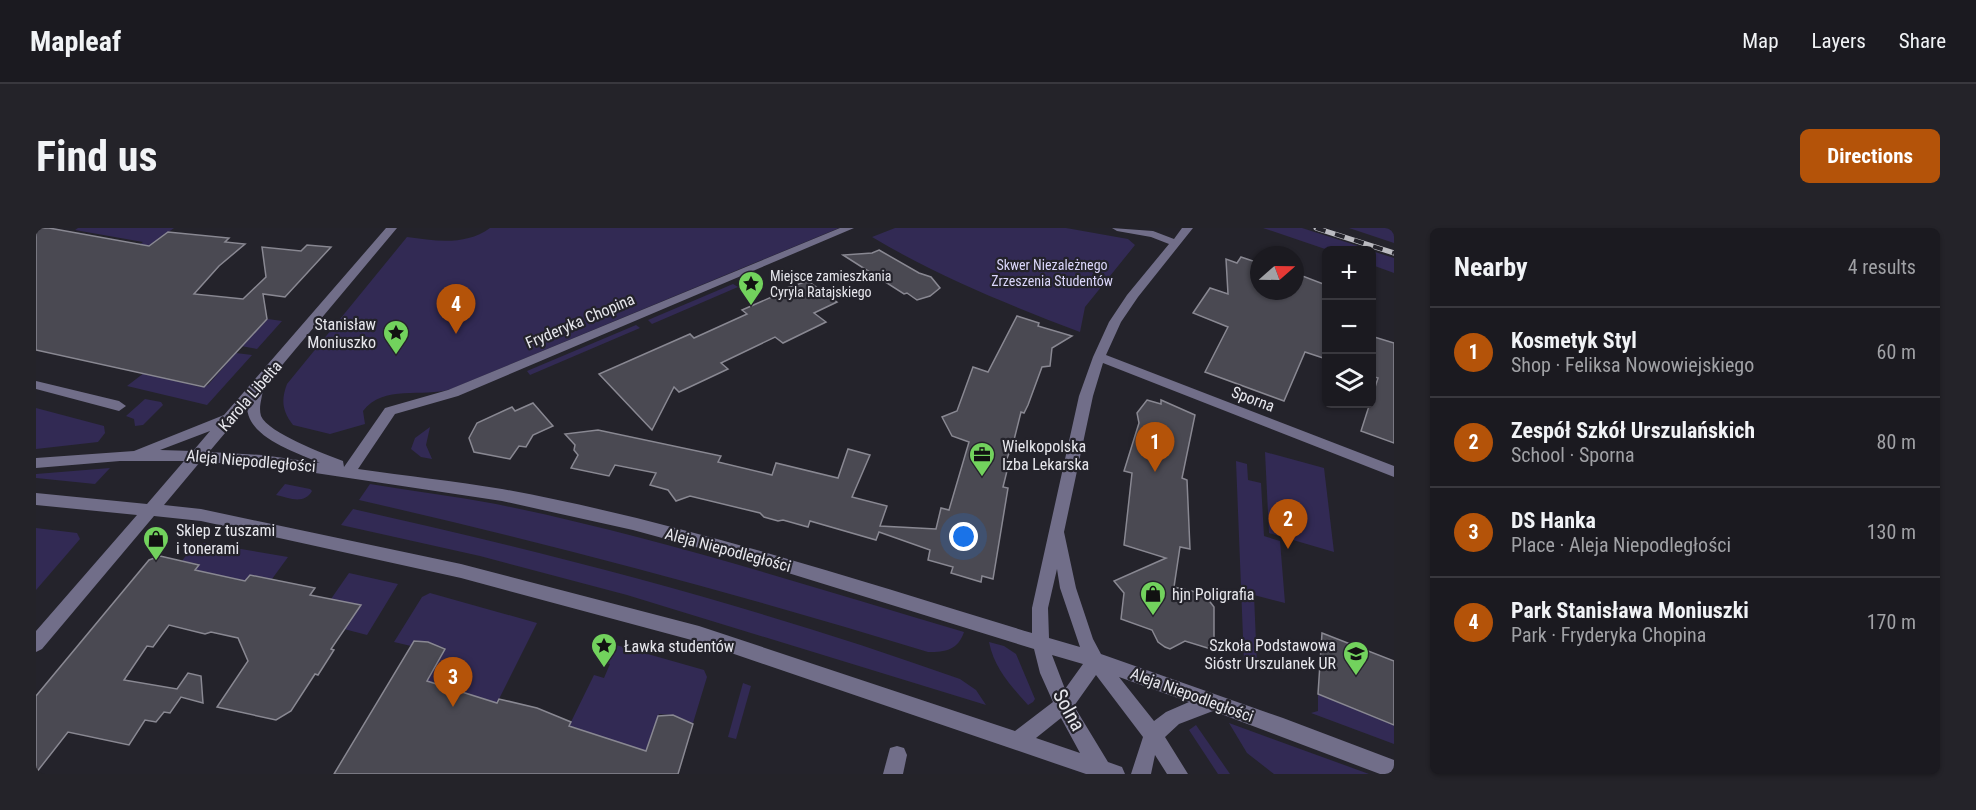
<!DOCTYPE html>
<meta charset="utf-8">
<style>
:root{--surface:#1b1a20;--page:#242329;--text:#f1f3f6;--muted:#a0a1a5;--line:#39383e;--accent:#b45309}
body{margin:0;font-family:"Roboto Condensed",sans-serif;background:var(--page);color:var(--text)}
.controls{position:absolute;right:18px;top:18px;display:grid;overflow:hidden;border-radius:9px;box-shadow:0 2px 4px #0004}
.controls button{width:54px;height:54px;display:grid;place-items:center;padding:0;border:0;border-bottom:2px solid var(--line);background:var(--surface);color:var(--text);font:30px sans-serif}
.compass{position:absolute;left:1214px;top:18px;width:54px;height:54px;border-radius:50%;background:var(--surface);box-shadow:0 2px 4px #0004;rotate:70deg}
.you{position:absolute;left:928px;top:309px;width:21px;height:21px;margin:-15px;border:4px solid #fff;border-radius:50%;background:#1a73e8;box-shadow:0 0 0 9px #1a73e833}
.badge{display:grid;place-items:center;width:39px;height:39px;border-radius:50%;background:var(--accent);color:#fff;font-size:20px;font-weight:700}
.pin{position:absolute;translate:-50% -50px;filter:drop-shadow(0 2px 3px #0008)}
.pin::after{content:'';position:absolute;top:32px;width:21px;height:18px;background:inherit;clip-path:polygon(0 0,100% 0,50% 100%)}
.list{margin:0;padding:0;list-style:none}
h2{display:flex;justify-content:space-between;align-items:center;height:78px;margin:0;padding:0 24px;font-size:26px}
h2 small{font-size:20px;font-weight:400;color:var(--muted)}
.list li{display:grid;grid-template-columns:39px 1fr auto;gap:18px;align-items:center;box-sizing:border-box;height:90px;padding:0 24px;border-top:2px solid var(--line)}
.list b{display:block;font-size:22px;white-space:nowrap}
.list p{margin:0;font-size:20px;white-space:nowrap;color:var(--muted)}
.list em{font-size:20px;font-style:normal;color:var(--muted)}
.icon{flex:none;width:33px;height:33px;fill:none;stroke:currentColor;stroke-width:2;stroke-linecap:round;stroke-linejoin:round}
.map{position:relative;flex:none;width:1358px;height:546px;overflow:hidden;border-radius:9px}
header{display:flex;align-items:center;gap:36px;box-sizing:border-box;height:84px;padding:0 30px;background:var(--surface);border-bottom:2px solid var(--line)}
header strong{font-size:28px}
nav{display:flex;gap:33px;margin-inline-start:auto;font-size:21px}
.intro{display:flex;align-items:center;justify-content:space-between;box-sizing:border-box;height:144px;padding:0 36px}
h1{margin:0;font-size:42px}
.button{padding:15px 27px;border-radius:9px;background:var(--accent);color:#fff;font-size:21px;font-weight:700}
main{display:flex;gap:36px;padding:0 36px}
aside{flex:1;background:var(--surface);border-radius:9px;box-shadow:0 2px 4px #0004}
.map>svg:first-child{display:block}
</style>
<header>
<strong>Mapleaf</strong>
<nav><a>Map</a><a>Layers</a><a>Share</a></nav>
</header>
<div class="intro"><h1>Find us</h1><a class="button">Directions</a></div>
<main>
<div class="map">
<svg width="1358" height="546" viewBox="0 0 1358 546">
<rect width="100%" height="100%" fill="#24232b"/>
<g fill="#322a54">
<polygon points="42,0 138,0 62,55 0,95 15,80 107,14 39,2"/>
<path d="M454,0H803L415,161C387,170 347,156 327,183L329,196L294,206L257,197C246,183 245,172 251,156L371,9C400,13 429,18 454,0Z"/>
<path d="M859,0H1030L1092,11L1099,17L1049,79L1044,104C971,76 903,49 836,9Z"/>
<polygon points="1227,0 1266,0 1335,22 1292,22"/>
<polygon points="1313,0 1358,0 1358,15"/>
<polygon points="1336,23 1358,30 1358,45 1336,37"/>
<polygon points="697,56 702,59 616,96 612,92"/>
<polygon points="232,91 246,93 221,121 205,118"/>
<polygon points="600,97 604,100 494,147 491,143"/>
<polygon points="200,125 216,127 171,177 91,158 108,145 164,159 172,157"/>
<polygon points="109,171 125,174 127,177 107,197 99,198 98,191 90,188"/>
<polygon points="0,180 68,198 69,205 62,214 0,221"/>
<polygon points="394,199 390,217 396,231 385,229 375,221 379,210"/>
<polygon points="1229,224 1288,240 1298,324 1233,305"/>
<polygon points="1200,233 1211,236 1212,252 1225,255 1228,308 1244,313 1249,375 1218,367 1221,438 1208,434"/>
<polygon points="74,240 59,256 0,250 0,246"/>
<path d="M249,256L274,261L276,263C268,277 253,270 240,267Z"/>
<path d="M334,256C376,263 418,268 460,276C618,308 773,358 928,404C922,422 910,424 892,424C704,366 515,316 323,272Z"/>
<path d="M317,281C522,327 726,380 924,451L940,462L950,477L591,367L444,328L305,297Z"/>
<polygon points="0,300 41,305 44,311 0,362"/>
<polygon points="169,315 252,329 236,351 214,347 209,353 159,342 163,336 146,333 156,319"/>
<polygon points="313,345 362,356 331,407 308,401 319,383 295,371"/>
<polygon points="394,365 501,395 461,475 391,453 409,420 379,412 375,418 358,414 386,369"/>
<path d="M953,414L968,418L980,426L999,471L997,474L992,477C975,458 958,440 953,414Z"/>
<polygon points="573,415 668,442 671,449 657,495 637,487 623,486 610,523 533,498 558,447 568,450 574,436 564,433"/>
<polygon points="707,455 715,458 700,511 692,509"/>
<polygon points="1282,466 1358,497 1358,516 1275,485 1282,483"/>
<polygon points="1193,495 1333,546 1238,546 1211,525"/>
<polygon points="1160,497 1194,546 1182,546 1153,502"/>
</g>
<g fill="#4a4952" stroke="#898892" stroke-width="1.5">
<polygon points="0,0 13,0 113,18 132,4 193,10 189,14 209,16 183,38 158,66 207,71 230,49 226,19 265,23 271,17 295,19 249,69 227,66 231,91 168,159 0,122"/>
<polygon points="843,22 883,45 895,49 904,60 894,68 881,72 871,65 868,66 807,27 836,25"/>
<polygon points="1205,29 1223,35 1223,63 1259,63 1259,48 1264,47 1290,57 1290,131 1269,124 1248,173 1169,144 1192,99 1157,85 1174,60 1192,66 1190,31 1201,35"/>
<polygon points="772,53 801,74 778,85 790,94 747,115 739,109 685,135 692,141 643,164 638,159 616,202 563,146 654,106 658,110 711,86 706,82 745,65 747,61"/>
<polygon points="981,88 1003,95 1002,98 1036,108 1016,120 1014,138 1006,139 992,177 988,185 985,184 978,212 967,241 971,243 967,259 972,260 957,351 946,348 945,354 915,345 917,339 892,332 894,322 843,304 840,312 774,293 772,299 747,292 742,293 728,289 724,285 654,268 640,273 632,262 614,257 620,245 579,237 573,248 535,240 542,227 538,222 539,217 529,206 562,202 685,228 682,234 736,247 740,235 802,250 812,221 834,227 816,269 851,278 844,298 900,301 905,280 913,282 933,214 916,208 906,189 921,183 937,139 952,144"/>
<polygon points="1335,108 1358,115 1358,215 1325,203 1342,150 1335,148"/>
<polygon points="1111,172 1125,176 1125,172 1159,187 1146,250 1151,252 1154,321 1144,319 1138,359 1168,366 1178,379 1178,422 1149,413 1134,421 1129,419 1122,414 1116,402 1085,391 1088,365 1078,353 1130,330 1088,317 1096,245 1088,243 1103,195 1101,185"/>
<polygon points="497,175 517,198 497,207 490,219 483,218 474,231 438,224 433,210 441,195 476,179 479,183"/>
<polygon points="124,328 163,337 159,342 209,353 214,347 279,360 274,367 325,377 295,421 298,422 282,447 279,446 255,483 240,492 181,479 212,433 202,410 175,404 169,406 133,397 117,419 111,418 88,452 141,461 152,445 165,448 167,475 145,469 134,485 128,484 120,494 109,492 93,517 32,504 0,545 0,468 113,332"/>
<polygon points="1286,405 1358,433 1358,497 1282,466"/>
<polygon points="378,413 392,414 409,421 391,453 461,475 463,471 501,480 535,494 533,498 610,523 622,488 637,487 657,496 642,546 298,546"/>
</g>
<g fill="none" stroke-linecap="round" stroke-linejoin="round">
<g fill="#716e89" fill-rule="evenodd">
<path d="M350,0H361L227,160C227,168 222,178 225,188C232,205 289,226 307,233L308,239L349,180L412,162L804,0H818L422,168L359,186L322,241C370,248 419,253 466,261C646,294 821,352 996,405V380L1043,168L1057,129L1073,94L1091,67L1133,16L1115,9L1081,3L1076,0L1117,3L1138,11L1146,0H1157L1102,69L1085,94L1070,127L1358,238V249L1067,135L1057,168L1028,304L1040,360L1057,411L1065,426L1247,490L1358,532V546H1344L1177,483L1143,496L1129,509L1152,546H1131L1119,527L1115,546H1095L1107,509L1060,447L1038,478L1072,534L1086,539L1089,546H1050L663,414L425,350L165,293L118,288L6,421L0,424V403L101,287L0,277V265L111,276L148,233H84L0,240V230L98,223L188,187ZM211,179C212,210 260,224 284,235L226,227L173,224ZM174,203L157,223L124,222ZM164,234L226,237L466,273L597,302L736,340L998,421L1004,445L1017,474L979,503L663,398L425,336L165,281L128,277ZM1021,341L1024,360L1044,419L1013,410L1012,380ZM1016,427L1047,436L1029,461ZM1083,449L1153,474L1130,484L1118,493ZM1025,490L1044,525L1000,510Z"/>
<polygon points="0,153 83,173 90,178 83,183 0,161"/>
<polygon points="861,518 868,520 871,527 867,546 847,546 854,520"/>
</g>
<defs>
<polyline id="rail" points="1280,0 1358,25"/>
</defs>
<use href="#rail" stroke="#bbbbc1" stroke-width="5"/>
<use href="#rail" stroke="#24232b" stroke-width="4" stroke-dasharray="10" stroke-linecap="butt"/>
</g>
<defs>
<symbol id="sight-pin" viewBox="-11 -11 22 30"><path d="M0 17L-7.5 6A9.5 9.5 0 1 1 7.5 6Z" fill="#72d25d" stroke="#24232b"/><path d="M0-6L1.8-2.2L6-1.7L2.9 1.2L3.7 5.4L0 3.3L-3.7 5.4L-2.9 1.2L-6-1.7L-1.8-2.2Z" fill="#111"/></symbol>
<symbol id="office-pin" viewBox="-11 -11 22 30"><path d="M0 17L-7.5 6A9.5 9.5 0 1 1 7.5 6Z" fill="#72d25d" stroke="#24232b"/><path d="M-6-3h4V-5.5h4V-3h4V5H-6ZM-1-4.5V-3h2v-1.5ZM-6 0V1H6V0Z" fill="#111"/></symbol>
<symbol id="shop-pin" viewBox="-11 -11 22 30"><path d="M0 17L-7.5 6A9.5 9.5 0 1 1 7.5 6Z" fill="#72d25d" stroke="#24232b"/><path d="M-5-2.5h2.3a2.7 3.5 0 0 1 5.4 0H5L5.5 6h-11ZM-1.5-2.5h3a1.5 2.3 0 0 0-3 0Z" fill="#111"/></symbol>
<symbol id="school-pin" viewBox="-11 -11 22 30"><path d="M0 17L-7.5 6A9.5 9.5 0 1 1 7.5 6Z" fill="#72d25d" stroke="#24232b"/><path d="M0-5L7-2L0 1L-7-2ZM-4 1L0 2.5L4 1V4Q0 6-4 4Z" fill="#111"/></symbol>
</defs>
<g fill-rule="evenodd">
<use href="#sight-pin" x="700" y="41" width="30" height="40"/>
<use href="#sight-pin" x="345" y="90" width="30" height="40"/>
<use href="#office-pin" x="931" y="212" width="30" height="40"/>
<use href="#shop-pin" x="105" y="296" width="30" height="40"/>
<use href="#shop-pin" x="1102" y="351" width="30" height="40"/>
<use href="#sight-pin" x="553" y="403" width="30" height="40"/>
<use href="#school-pin" x="1305" y="411" width="30" height="40"/>
</g>
<g text-anchor="middle" dominant-baseline="central" stroke-width="4.5" stroke-linejoin="round" paint-order="stroke">
<g font-size="14" fill="#dad6fa" stroke="#24232b">
<text x="1016" y="37">Skwer Niezależnego<tspan x="1016" dy="16">Zrzeszenia Studentów</tspan></text>
</g>
<g font-size="14" fill="#e7e7ed" stroke="#24232b" text-anchor="start">
<text x="734" y="48">Miejsce zamieszkania<tspan x="734" dy="16">Cyryla Ratajskiego</tspan></text>
</g>
<g font-size="16" fill="#e7e7ed" stroke="#24232b">
<text transform="translate(544 93) rotate(-23)">Fryderyka Chopina</text>
<text transform="translate(214 168) rotate(-49)">Karola Libelta</text>
<text transform="translate(1217 171) rotate(21)">Sporna</text>
<text transform="translate(215 233) rotate(5)">Aleja Niepodległości</text>
<text transform="translate(692 322) rotate(15)">Aleja Niepodległości</text>
<text transform="translate(1156 467) rotate(20)">Aleja Niepodległości</text>
</g>
<g font-size="16" fill="#e7e7ed" stroke="#24232b" text-anchor="start">
<text x="340" y="96" text-anchor="end">Stanisław<tspan x="340" dy="18">Moniuszko</tspan></text>
<text x="966" y="218">Wielkopolska<tspan x="966" dy="18">Izba Lekarska</tspan></text>
<text x="140" y="302">Sklep z tuszami<tspan x="140" dy="18">i tonerami</tspan></text>
<text x="1136" y="366">hjn Poligrafia</text>
<text x="1300" y="417" text-anchor="end">Szkoła Podstawowa<tspan x="1300" dy="18">Sióstr Urszulanek UR</tspan></text>
<text x="588" y="418">Ławka studentów</text>
</g>
<g font-size="20" fill="#e7e7ed" stroke="#24232b">
<text transform="translate(1033 482) rotate(61)">Solna</text>
</g>
</g>
</svg>
<div class="controls">
<button>+</button>
<button>−</button>
<button><svg class="icon" aria-label="layers" viewBox="0 0 24 24"><path d="M12 4l9 5-9 5-9-5zM3 14l9 5 9-5"/></svg></button>
</div>
<svg class="compass" viewBox="-18 -18 36 36"><path d="M0-13l5 13h-10z" fill="#e53935"/><path d="M0 13l5-13h-10z" fill="#a0a1a5"/></svg>
<div class="you"></div>
<div class="pin badge" style="left:1119px;top:244px">1</div>
<div class="pin badge" style="left:1252px;top:321px">2</div>
<div class="pin badge" style="left:417px;top:479px">3</div>
<div class="pin badge" style="left:420px;top:106px">4</div>
</div>
<aside>
<h2>Nearby<small>4 results</small></h2>
<ul class="list">
<li><span class="badge">1</span><div><b>Kosmetyk Styl</b><p>Shop · Feliksa Nowowiejskiego</p></div><em>60 m</em></li>
<li><span class="badge">2</span><div><b>Zespół Szkół Urszulańskich</b><p>School · Sporna</p></div><em>80 m</em></li>
<li><span class="badge">3</span><div><b>DS Hanka</b><p>Place · Aleja Niepodległości</p></div><em>130 m</em></li>
<li><span class="badge">4</span><div><b>Park Stanisława Moniuszki</b><p>Park · Fryderyka Chopina</p></div><em>170 m</em></li>
</ul>
</aside>
</main>
